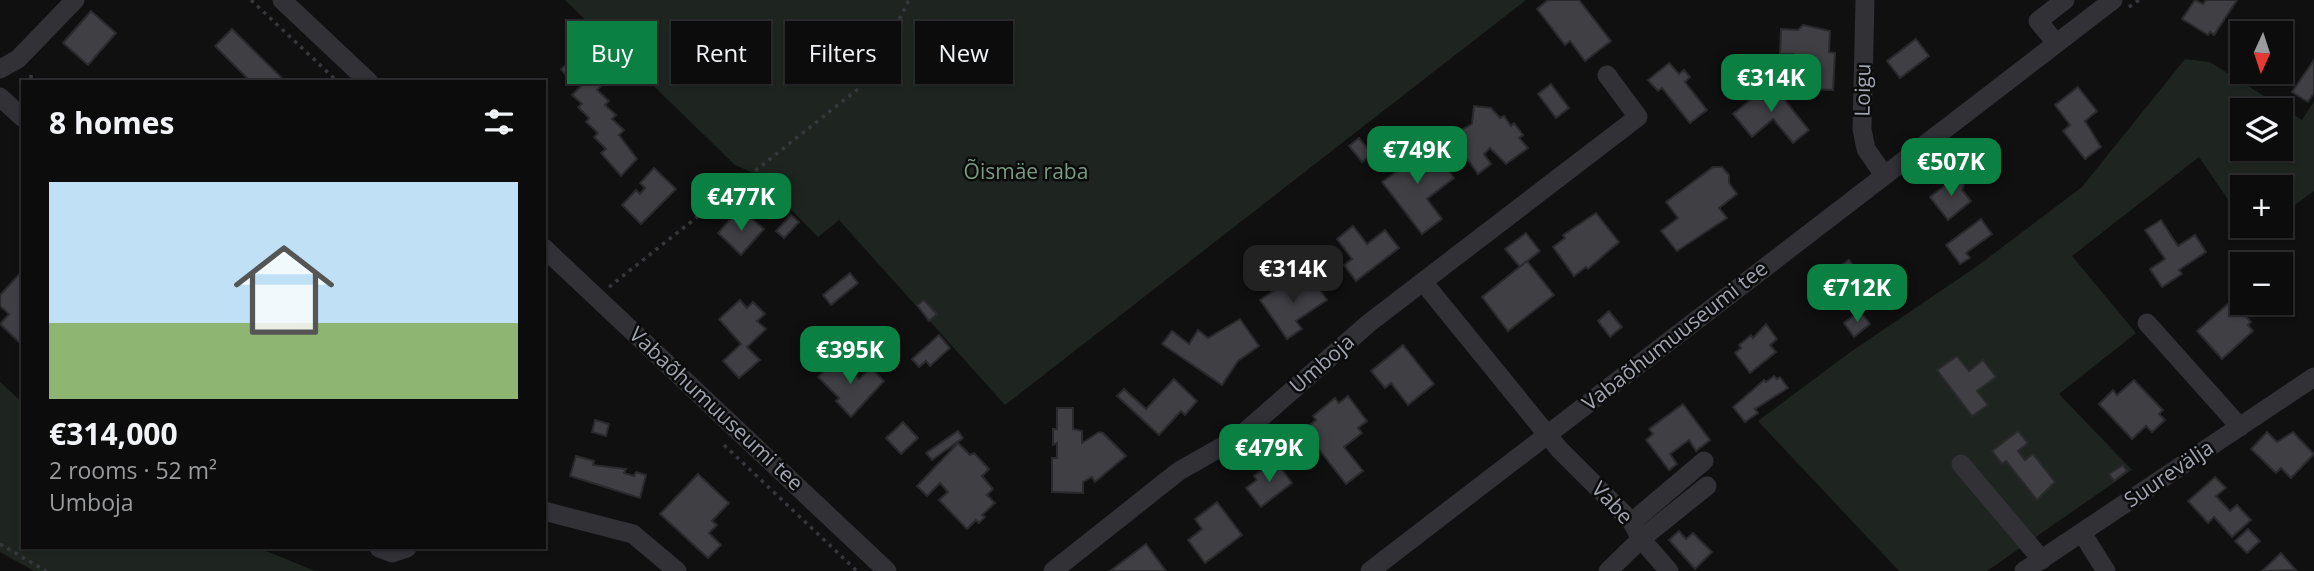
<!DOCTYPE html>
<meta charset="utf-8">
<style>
body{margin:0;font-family:"Open Sans",sans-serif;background:#1a1a1b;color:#f1f3f6;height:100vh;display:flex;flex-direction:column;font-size:26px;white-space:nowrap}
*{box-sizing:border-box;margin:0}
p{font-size:23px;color:#9a9b9d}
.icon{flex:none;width:38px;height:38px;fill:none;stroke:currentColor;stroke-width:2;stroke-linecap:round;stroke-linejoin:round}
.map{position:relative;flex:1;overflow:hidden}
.drawer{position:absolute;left:21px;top:80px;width:525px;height:469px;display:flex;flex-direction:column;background:#0c0c0d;border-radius:0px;box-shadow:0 2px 5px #0004,0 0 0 2px #2c2c2e}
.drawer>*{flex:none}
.banner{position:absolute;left:567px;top:21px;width:665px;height:63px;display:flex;gap:14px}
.needle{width:46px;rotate:183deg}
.controls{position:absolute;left:2230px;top:21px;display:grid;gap:14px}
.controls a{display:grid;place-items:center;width:63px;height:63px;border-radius:0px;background:#0c0c0d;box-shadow:0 2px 5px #0004,0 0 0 2px #2c2c2e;font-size:35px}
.price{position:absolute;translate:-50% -60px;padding:0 16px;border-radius:14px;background:#0b8043;color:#fff;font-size:23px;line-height:46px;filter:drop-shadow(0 2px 4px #0008)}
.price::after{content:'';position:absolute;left:50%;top:42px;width:21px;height:16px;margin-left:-10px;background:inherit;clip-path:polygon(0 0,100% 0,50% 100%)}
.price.active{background:#222;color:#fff}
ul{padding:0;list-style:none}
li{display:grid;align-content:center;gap:14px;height:371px;padding:0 28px}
li span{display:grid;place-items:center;height:217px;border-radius:0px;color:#555}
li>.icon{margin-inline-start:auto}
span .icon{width:126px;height:126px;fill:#fffc;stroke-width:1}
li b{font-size:30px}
h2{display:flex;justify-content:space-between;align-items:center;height:84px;padding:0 28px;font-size:30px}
.chip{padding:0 24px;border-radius:0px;background:#0c0c0d;box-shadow:0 2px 5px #0004,0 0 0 2px #2c2c2e;font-size:24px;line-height:63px}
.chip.active{background:#0b8043;color:#fff}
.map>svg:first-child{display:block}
.green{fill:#1e2520;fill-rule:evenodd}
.building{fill:#3f3f44;stroke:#2a2a2d;stroke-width:2}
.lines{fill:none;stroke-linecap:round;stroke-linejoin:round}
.path{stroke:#37383d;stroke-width:3.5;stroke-dasharray:3.5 5;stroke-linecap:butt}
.minor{stroke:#313136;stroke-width:19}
.labels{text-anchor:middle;stroke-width:5;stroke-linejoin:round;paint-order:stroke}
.street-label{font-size:21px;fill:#a1a4b1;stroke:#0b0b0c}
.park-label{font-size:21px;fill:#799b80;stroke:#0b0b0c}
</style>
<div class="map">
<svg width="2314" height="571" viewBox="0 0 2314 571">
<rect width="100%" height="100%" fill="#101011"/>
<!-- green -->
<g class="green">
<polygon points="565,0 1526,0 1005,405 839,220 818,237 756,174 735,165"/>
<path d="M2185,59L2210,62L2302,120L2314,101V191L2280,216V187H2242V220L2199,157L2072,256L2136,333L2059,394L2132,470L1987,571H1899L1758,421L1849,353L1976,267L2082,187ZM2242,110H2280V149H2242Z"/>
<polygon points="0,382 23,403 23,548 259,548 315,571 34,571 0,552"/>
</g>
<!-- building -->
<g class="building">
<polygon points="1548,0 1579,0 1611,41 1585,61 1570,41 1565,45 1537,9"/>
<polygon points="2195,0 2203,4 2206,0 2237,0 2214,35 2210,32 2208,35 2182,19"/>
<polygon points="91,11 116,33 88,65 63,43"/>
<polygon points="1803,25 1830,31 1829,52 1835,53 1833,90 1808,89 1809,71 1793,70 1793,54 1780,54 1781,29 1798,30"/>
<polygon points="232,29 284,80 282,82 259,82 256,79 251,82 215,46"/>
<polygon points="1916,39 1929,56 1900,78 1887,61"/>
<polygon points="580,53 585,59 566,75 561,69"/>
<polygon points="2314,60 2314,93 2308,102 2292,92"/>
<polygon points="1669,63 1679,74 1684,70 1690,77 1685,82 1707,110 1690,123 1662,88 1658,91 1648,80"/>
<polygon points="2253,72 2280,72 2271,84"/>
<polygon points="591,76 601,86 597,90 609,101 605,105 616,115 612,119 624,130 619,135 637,159 621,176 601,153 606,149 594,137 598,133 586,122 589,118 578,107 582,104 572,95"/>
<polygon points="1771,83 1809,130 1793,143 1773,119 1752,137 1733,114"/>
<polygon points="1551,84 1569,108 1556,118 1538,94"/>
<polygon points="2078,87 2097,111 2085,121 2101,147 2085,159 2063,131 2070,125 2055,105"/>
<polygon points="1474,106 1491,108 1500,118 1504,116 1511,126 1514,123 1523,135 1519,138 1528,148 1506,164 1490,148 1484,154 1491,164 1478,174 1451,136 1472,124"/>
<polygon points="1359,138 1372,154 1362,162 1349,146"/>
<polygon points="1416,143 1439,168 1444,165 1454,178 1427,199 1442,219 1422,234 1382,182 1397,171 1390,162"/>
<polygon points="1713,167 1722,167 1729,175 1729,183 1737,194 1719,208 1727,218 1677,251 1661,231 1678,218 1666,202"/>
<polygon points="654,168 676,189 641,224 622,205 636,190 640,194 645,188 640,183"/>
<polygon points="1953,179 1960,180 1964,185 1962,190 1971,201 1948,220 1930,197"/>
<polygon points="779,194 789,203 774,218 764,210"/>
<polygon points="1596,213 1619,242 1588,269 1586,267 1574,276 1553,247 1565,238 1563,235"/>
<polygon points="791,215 799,222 784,238 776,231"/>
<polygon points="733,216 742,223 748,216 764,229 741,255 718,233"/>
<polygon points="1981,219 1992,234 1966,253 1970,258 1960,264 1946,245"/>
<polygon points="2161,220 2178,246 2195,235 2206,252 2179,270 2182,274 2162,287 2150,269 2165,259 2145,230"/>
<polygon points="1353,226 1367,244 1385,230 1399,248 1356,281 1344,265 1352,259 1337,239"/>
<polygon points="1526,233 1540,251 1520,267 1505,249"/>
<polygon points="1849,260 1856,270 1860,267 1868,277 1855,288 1861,296 1844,308 1824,284 1828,281 1825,277"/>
<polygon points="1527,261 1554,295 1508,331 1482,297"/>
<polygon points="23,270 23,340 20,343 0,324 9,314 0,306 0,295"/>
<polygon points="850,273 858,283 831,305 823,295"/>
<polygon points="1313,280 1327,300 1296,321 1302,329 1287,339 1260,300 1279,287 1281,289 1289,283 1292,288 1300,283 1303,287"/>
<polygon points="740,300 747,308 753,302 765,314 757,321 766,329 747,347 760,360 739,378 723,361 741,344 719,319"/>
<polygon points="924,300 937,314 929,321 917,305"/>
<polygon points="2228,304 2238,315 2242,312 2251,322 2248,325 2253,331 2222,359 2197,331"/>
<polygon points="1609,311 1622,327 1610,337 1598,321"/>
<polygon points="1860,311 1870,324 1854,337 1844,323"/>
<polygon points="1240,319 1259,346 1238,361 1222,385 1162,344 1172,331 1189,344 1198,330 1208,338"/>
<polygon points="1766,324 1777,339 1770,345 1776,352 1750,373 1735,353 1741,348 1739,345 1751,335 1753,338"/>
<polygon points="939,335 950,348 930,366 926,361 919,367 912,359"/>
<polygon points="1403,345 1434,384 1408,405 1391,383 1385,388 1371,371"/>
<polygon points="1957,356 1969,371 1983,360 1996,377 1977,391 1988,405 1972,416 1937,370"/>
<polygon points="838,357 859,379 871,368 884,381 851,417 836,401 839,398 818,377"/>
<polygon points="1774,376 1777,379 1780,377 1788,388 1755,409 1758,413 1745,422 1733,407 1764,380 1766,382"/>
<polygon points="1174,379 1197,401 1185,415 1181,411 1159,435 1117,396 1124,389 1146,409"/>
<polygon points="2134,380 2163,410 2159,414 2165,420 2152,432 2146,426 2132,439 2099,404 2113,390 2117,395"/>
<polygon points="1348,396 1367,421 1358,428 1362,433 1344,447 1363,471 1346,484 1304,430 1316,420 1313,416 1335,398 1339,403"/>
<polygon points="1683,404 1710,440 1696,451 1689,440 1670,454 1677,464 1669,470 1646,440 1653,434 1649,429"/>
<polygon points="1057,408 1073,408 1073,429 1082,431 1082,443 1099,432 1103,433 1126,456 1095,482 1092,477 1083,482 1083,493 1052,492 1052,458 1057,458 1057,443 1053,445 1053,429 1057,429"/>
<polygon points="595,420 609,424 606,436 592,432"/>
<polygon points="903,422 918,438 901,454 886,438"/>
<polygon points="958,431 963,438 932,460 926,453"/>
<polygon points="2018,431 2028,443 2018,451 2025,460 2033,454 2055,482 2037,500 2006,461 2002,464 1992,451"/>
<polygon points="2267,432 2277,442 2293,432 2314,454 2291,478 2281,468 2276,473 2251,449"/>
<polygon points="958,443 970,455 974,453 989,469 982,476 993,489 987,495 995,503 982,515 985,517 979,523 976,520 967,529 939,500 948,492 940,483 927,496 917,486"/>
<polygon points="576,456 594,461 593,465 626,469 624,473 634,476 636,472 646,475 640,498 570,476"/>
<polygon points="1278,464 1292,483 1261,507 1246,488 1257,480 1254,476 1267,466 1270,469"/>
<polygon points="2123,465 2127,471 2114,481 2109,474"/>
<polygon points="698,474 729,503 712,521 717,525 709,533 721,545 708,558 660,514"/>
<polygon points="2215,477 2226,488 2216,496 2230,511 2237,505 2251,520 2232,537 2214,517 2208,523 2188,501"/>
<polygon points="1217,502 1242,535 1205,563 1188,540 1202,529 1195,519"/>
<polygon points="2248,529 2260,541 2247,553 2235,541"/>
<polygon points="1679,531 1686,539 1693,533 1712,552 1695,569 1669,540"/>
<polygon points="1146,544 1166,571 1110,571"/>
<polygon points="2281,553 2296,570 2262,571"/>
</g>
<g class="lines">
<!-- path -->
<g class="path">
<polyline points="251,0 338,82"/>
<polyline points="2129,7 2139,0"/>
<polyline points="31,75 31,82"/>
<polyline points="609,287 858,89 879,59 909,0"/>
<polyline points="724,445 857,571"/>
<polyline points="0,544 46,571"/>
</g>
<!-- minor -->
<g class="minor">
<polyline points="282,0 369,82"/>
<polyline points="1865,0 1862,129 1866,149 1884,175"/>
<polyline points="2056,43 2038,21 2065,0"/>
<polyline points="0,69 18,59 75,0"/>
<polyline points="0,97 23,118"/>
<polyline points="544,248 887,571"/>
<polyline points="1424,283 1559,449 1632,522 1641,539 1608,571"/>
<polyline points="2147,323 2240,427"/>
<polyline points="1961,464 2042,560"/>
<polyline points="544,511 633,534 677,571"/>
<polyline points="1632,522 1704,461"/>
<polyline points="2082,533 2106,571"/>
<polyline points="379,548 392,553 407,548"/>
<polyline points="1053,571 1179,471 1239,437 1369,323 1638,117 1607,75"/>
<polyline points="1370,571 2113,0"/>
<polyline points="1669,571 1641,539 1707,486"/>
<polyline points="2024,571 2314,377"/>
</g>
</g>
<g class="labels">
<!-- street labels -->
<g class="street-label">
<text transform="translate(1863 90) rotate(-89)" y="7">Loigu</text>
<text transform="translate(1675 336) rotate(-38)" y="7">Vabaõhumuuseumi tee</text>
<text transform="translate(1322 364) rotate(-41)" y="7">Umboja</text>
<text transform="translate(716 409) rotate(43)" y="7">Vabaõhumuuseumi tee</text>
<text transform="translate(2169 474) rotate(-34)" y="7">Suurevälja</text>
<text transform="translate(1612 503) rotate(47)" y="7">Vabe</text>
</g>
<!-- park labels -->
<g class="park-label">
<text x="1026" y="179">Õismäe raba</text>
</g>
</g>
</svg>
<div class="controls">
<a><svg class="needle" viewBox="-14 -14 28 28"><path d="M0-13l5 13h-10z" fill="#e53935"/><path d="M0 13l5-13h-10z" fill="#9a9b9d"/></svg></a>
<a><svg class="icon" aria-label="layers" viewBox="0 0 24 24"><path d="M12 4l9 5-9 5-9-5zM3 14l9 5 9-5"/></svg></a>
<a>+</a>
<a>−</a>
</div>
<b class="price" style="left:1771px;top:114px">€314K</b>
<b class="price" style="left:1417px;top:186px">€749K</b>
<b class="price" style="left:1951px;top:198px">€507K</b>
<b class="price" style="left:741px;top:233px">€477K</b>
<b class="price active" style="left:1293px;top:305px">€314K</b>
<b class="price" style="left:1857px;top:324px">€712K</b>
<b class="price" style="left:850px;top:386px">€395K</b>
<b class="price" style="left:1269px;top:484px">€479K</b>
<div class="banner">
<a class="chip active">Buy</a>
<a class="chip">Rent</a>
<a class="chip">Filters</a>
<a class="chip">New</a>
</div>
<section class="drawer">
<h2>8 homes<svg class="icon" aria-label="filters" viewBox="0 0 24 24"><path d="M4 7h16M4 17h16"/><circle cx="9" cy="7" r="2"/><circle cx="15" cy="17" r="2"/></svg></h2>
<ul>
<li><span style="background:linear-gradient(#bfe0f5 65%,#8fb573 0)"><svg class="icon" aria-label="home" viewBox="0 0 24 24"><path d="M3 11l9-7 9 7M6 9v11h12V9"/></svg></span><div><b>€314,000</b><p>2 rooms · 52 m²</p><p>Umboja</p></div></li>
</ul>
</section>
</div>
